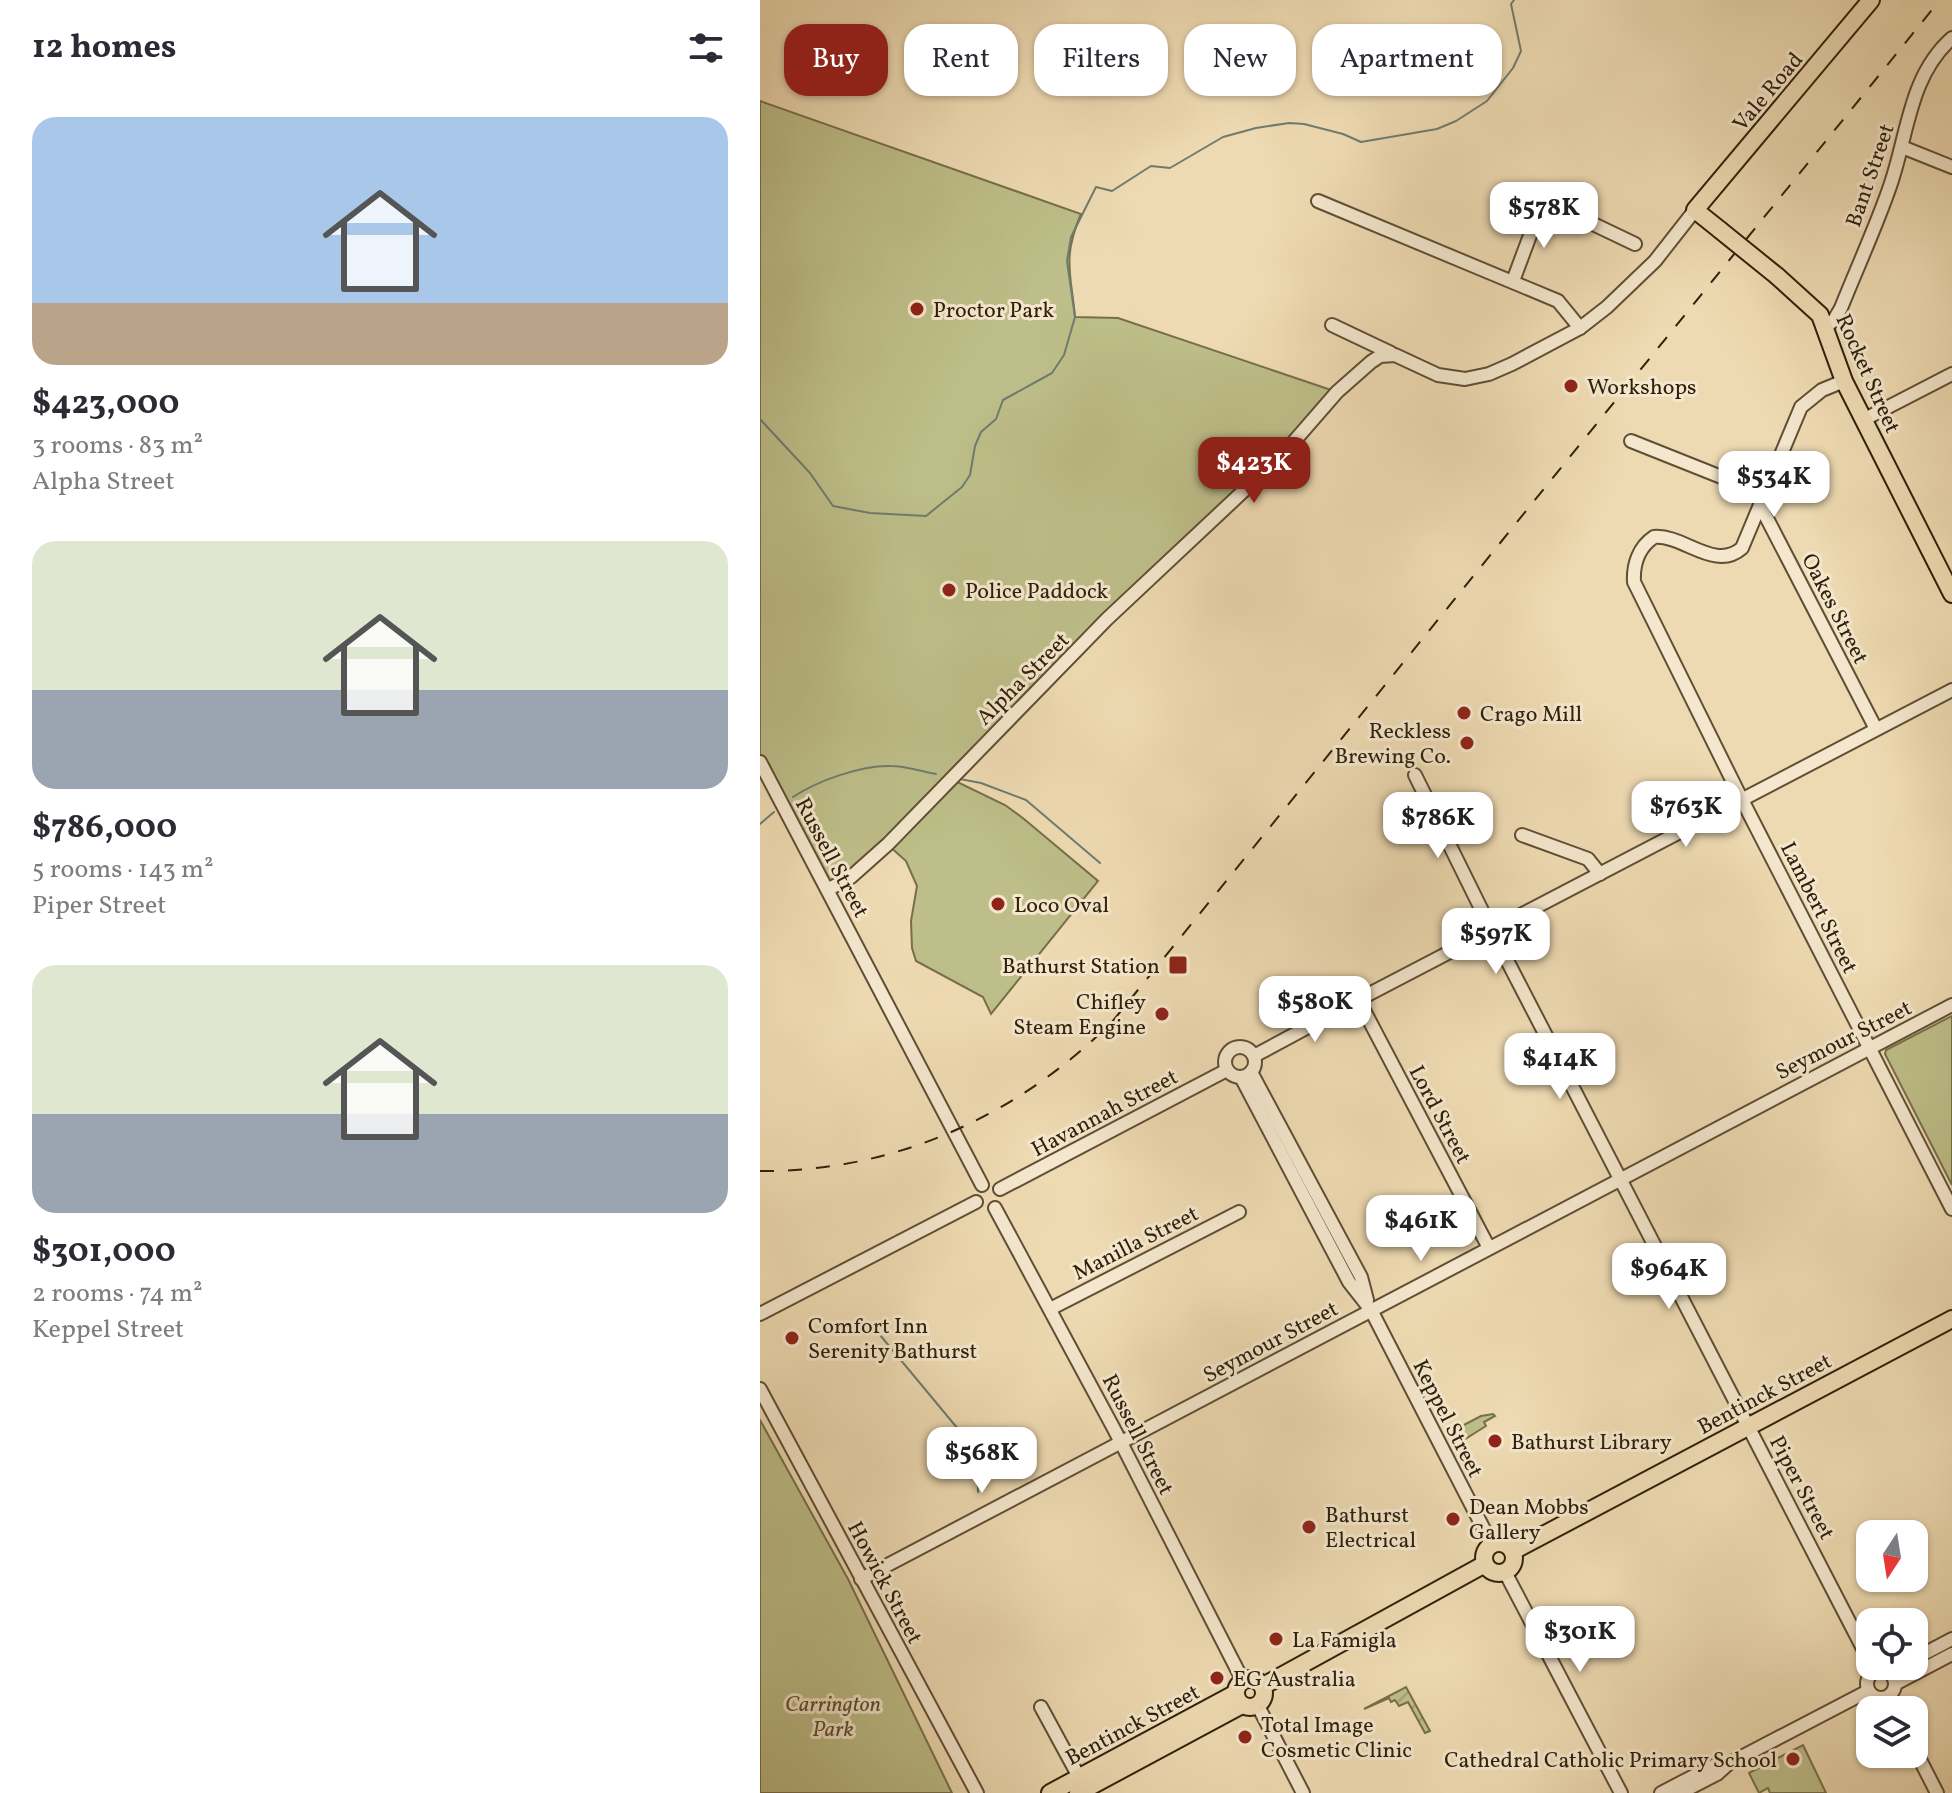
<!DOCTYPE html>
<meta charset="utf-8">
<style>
body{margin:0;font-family:Vollkorn,serif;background:#f7f7f7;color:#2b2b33;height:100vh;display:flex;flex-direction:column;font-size:30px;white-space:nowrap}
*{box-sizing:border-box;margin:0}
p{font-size:26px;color:#7c7c81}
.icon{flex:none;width:44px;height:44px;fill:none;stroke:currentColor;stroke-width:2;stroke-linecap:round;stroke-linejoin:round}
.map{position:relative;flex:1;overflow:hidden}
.sheet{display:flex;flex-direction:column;background:#fff;width:760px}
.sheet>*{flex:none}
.banner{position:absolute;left:24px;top:24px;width:760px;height:72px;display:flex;gap:16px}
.needle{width:52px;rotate:192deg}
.fabs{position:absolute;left:1096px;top:1520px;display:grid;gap:16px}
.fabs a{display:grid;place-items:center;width:72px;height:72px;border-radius:16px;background:#fff;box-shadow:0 2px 6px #0004;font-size:40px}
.price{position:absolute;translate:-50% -68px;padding:0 18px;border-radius:16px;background:#fff;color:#222;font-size:26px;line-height:52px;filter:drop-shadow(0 2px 4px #0008)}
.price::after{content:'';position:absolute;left:50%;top:48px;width:24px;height:18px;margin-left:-12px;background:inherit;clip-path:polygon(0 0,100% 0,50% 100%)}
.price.active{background:#8f2418;color:#fff}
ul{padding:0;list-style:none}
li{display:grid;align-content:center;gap:16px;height:424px;padding:0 32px}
li span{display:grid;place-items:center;height:248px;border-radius:24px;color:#555}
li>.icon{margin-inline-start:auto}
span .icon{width:144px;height:144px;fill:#fffc;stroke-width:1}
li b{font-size:34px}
h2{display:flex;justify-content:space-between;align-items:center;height:96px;padding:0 32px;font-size:34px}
.tag{padding:0 28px;border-radius:24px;background:#fff;box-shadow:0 2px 6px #0004;font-size:28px;line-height:72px}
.tag.active{background:#8f2418;color:#fff}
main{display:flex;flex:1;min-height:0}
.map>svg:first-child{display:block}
.green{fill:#bdbe89;stroke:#766f4a;stroke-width:2}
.garden{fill:url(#garden-furrows);stroke:#766f4a;stroke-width:2}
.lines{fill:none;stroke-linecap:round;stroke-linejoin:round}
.stream{stroke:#6f7c6e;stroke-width:2}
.minor-casing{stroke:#604e35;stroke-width:16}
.major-casing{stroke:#30200b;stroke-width:20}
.minor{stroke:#f4e7cd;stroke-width:12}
.major{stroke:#eedab2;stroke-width:16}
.rail{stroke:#30200b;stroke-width:2;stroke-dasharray:14 14;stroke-linecap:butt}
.major-bridge-casing{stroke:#30200b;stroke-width:20;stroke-linecap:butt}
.major-bridge{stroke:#eedab2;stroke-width:16}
.poi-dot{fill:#8f2418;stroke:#f4e7cd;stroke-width:3}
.labels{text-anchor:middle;stroke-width:6;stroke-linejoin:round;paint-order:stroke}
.street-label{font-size:22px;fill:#30200b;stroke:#f4e7cd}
.poi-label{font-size:22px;fill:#30200b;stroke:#f4e7cd;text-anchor:start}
.park-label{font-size:22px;font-style:italic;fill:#5a4f31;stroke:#f4e7cd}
</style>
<main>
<section class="sheet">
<h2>12 homes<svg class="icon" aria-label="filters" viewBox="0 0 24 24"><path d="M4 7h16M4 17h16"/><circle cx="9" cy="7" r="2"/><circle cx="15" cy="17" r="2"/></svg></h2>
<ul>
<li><span style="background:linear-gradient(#a9c7e8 75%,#b9a48a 0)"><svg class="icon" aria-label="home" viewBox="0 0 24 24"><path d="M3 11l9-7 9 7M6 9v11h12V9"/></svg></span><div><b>$423,000</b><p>3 rooms · 83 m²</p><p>Alpha Street</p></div></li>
<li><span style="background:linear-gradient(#dfe7d0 60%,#9aa5b1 0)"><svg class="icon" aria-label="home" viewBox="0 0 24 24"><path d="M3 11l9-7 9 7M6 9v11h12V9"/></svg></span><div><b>$786,000</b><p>5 rooms · 143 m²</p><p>Piper Street</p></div></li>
<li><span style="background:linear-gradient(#dfe7d0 60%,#9aa5b1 0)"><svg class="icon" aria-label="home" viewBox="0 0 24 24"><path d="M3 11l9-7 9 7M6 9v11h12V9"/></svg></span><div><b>$301,000</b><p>2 rooms · 74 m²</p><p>Keppel Street</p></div></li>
</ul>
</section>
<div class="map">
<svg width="1192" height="1793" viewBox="0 0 1192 1793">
<defs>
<pattern id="garden-furrows" width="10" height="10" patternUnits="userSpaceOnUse" patternTransform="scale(2)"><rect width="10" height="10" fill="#bdbe89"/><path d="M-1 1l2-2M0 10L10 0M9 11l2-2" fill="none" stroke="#a3a375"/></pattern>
</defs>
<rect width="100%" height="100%" fill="#eedab2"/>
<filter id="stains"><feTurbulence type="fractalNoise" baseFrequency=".0025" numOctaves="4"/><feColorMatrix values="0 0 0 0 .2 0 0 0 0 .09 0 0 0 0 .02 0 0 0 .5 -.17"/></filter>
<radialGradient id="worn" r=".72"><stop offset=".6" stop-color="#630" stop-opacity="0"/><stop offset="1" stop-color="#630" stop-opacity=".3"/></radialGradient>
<!-- green -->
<g class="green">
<path d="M0,101L321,214C302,258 311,273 315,317L358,318L577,392L191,779L245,805L264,819L338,881L231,1014L223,997L156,961L152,948L151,921L157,886L146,861L127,844L69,889L0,762Z"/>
<polygon points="1192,1016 1192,1185 1125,1054 1126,1050"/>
<polygon points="733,1414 735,1416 724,1422 726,1426 702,1441 696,1429 721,1416"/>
<polygon points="0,1420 88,1579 192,1793 0,1793"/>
<polygon points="1043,1745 1066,1793 1010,1793 1008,1788 999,1793 989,1773"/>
</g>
<!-- garden -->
<polygon class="garden" points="646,1687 670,1731 665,1733 648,1702 639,1706 635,1700 631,1702 629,1698 604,1709"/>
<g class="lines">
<!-- stream -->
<g class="stream">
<polyline points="0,419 50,473 73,506 110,513 166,516 202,487 210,475 215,446 221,432 236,419 243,400 292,373 304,355 315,317 307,261 311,237 336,187 352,191 391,166 410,168 463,137 496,128 529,123 544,124 583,134 601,142 677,129 696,121 727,101 753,68 761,51 751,4 754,0"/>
<polyline points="200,779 221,783 266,800 340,863"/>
<path d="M33,797C57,781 101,765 131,766C145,766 161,771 176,774"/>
<polyline points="0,824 14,812"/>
<polyline points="115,1329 208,1441 217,1465 218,1492"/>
</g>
<defs>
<g id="minor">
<polyline points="1142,147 1192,167"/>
<polyline points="748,191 781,206 829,222 875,244"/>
<polyline points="558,201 798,301 820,328"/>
<polyline points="753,281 781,206"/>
<polyline points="572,325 631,353"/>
<path d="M1066,327L1074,320L1081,308C1097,268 1115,229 1129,189C1148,137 1148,77 1192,38"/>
<path d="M1084,381L1062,390L1041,407L982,548C955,572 923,534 894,537C879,547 873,564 874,582L977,790L1192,1209"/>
<polyline points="1103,420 1192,374"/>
<polyline points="871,441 1004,494"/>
<polyline points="1000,505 1116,729"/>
<polyline points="0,762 222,1185"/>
<polyline points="655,775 736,939 1110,1662"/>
<polyline points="762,835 828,859 840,874"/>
<polyline points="69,889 91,877 128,844 347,619 524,453 577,392 611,362 620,356 635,355 678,375 705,379 729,374 752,364 820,328 847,307 895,261 935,210"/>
<polyline points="598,999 729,1248"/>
<circle cx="480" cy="1062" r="15"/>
<polyline points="494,1056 613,992 1192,690"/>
<polyline points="491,1072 601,1277 607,1300"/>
<polyline points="481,1077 589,1282 611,1310 732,1545"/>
<polyline points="240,1189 467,1070"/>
<polyline points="235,1208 354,1429 483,1681"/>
<polyline points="290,1309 479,1212"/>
<polyline points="0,1314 216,1202"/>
<polyline points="0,1389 217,1793"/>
<polyline points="745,1572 861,1793"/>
<polyline points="101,1579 1192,1005"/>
<polyline points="1154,1659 1192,1639"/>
<circle cx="1121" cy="1684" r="14"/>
<polyline points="1135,1684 1192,1654"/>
<polyline points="498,1706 543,1793"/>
<polyline points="281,1707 319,1777"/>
<polyline points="1154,1748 1177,1793"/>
<polyline points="901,1793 953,1766 968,1764"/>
<polyline points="920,1793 957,1774 968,1764 1108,1691"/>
</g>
<g id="major">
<polyline points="960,230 935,210 1111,0"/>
<polyline points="1017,276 1060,315 1084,381 1192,594"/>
<circle cx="739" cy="1558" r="15"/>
<polyline points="753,1551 1192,1319"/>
<circle cx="490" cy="1693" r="14"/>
<polyline points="503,1686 725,1564"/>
<polyline points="290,1793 476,1693"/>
<polyline points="318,1793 482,1705"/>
</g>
</defs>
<!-- minor casing -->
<use href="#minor" class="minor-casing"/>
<!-- major casing -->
<use href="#major" class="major-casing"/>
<!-- minor -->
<use href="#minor" class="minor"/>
<!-- major -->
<use href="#major" class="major"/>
<!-- rail -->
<path class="rail" d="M0,1171C135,1172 257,1116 352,1022L1180,0"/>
<defs>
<polyline id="major-bridge" points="960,230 1017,276"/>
</defs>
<!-- major-bridge casing -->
<use href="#major-bridge" class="major-bridge-casing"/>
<!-- major-bridge -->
<use href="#major-bridge" class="major-bridge"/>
</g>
<!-- markers -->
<g class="poi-dot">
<circle cx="157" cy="309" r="8"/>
<circle cx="811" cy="386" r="8"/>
<circle cx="189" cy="590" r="8"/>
<circle cx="704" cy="713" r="8"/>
<circle cx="707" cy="743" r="8"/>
<circle cx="238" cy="904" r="8"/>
<rect x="408" y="955" width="20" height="20" rx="4"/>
<circle cx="402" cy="1014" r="8"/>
<circle cx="32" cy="1338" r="8"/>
<circle cx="735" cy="1441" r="8"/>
<circle cx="693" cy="1519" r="8"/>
<circle cx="549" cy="1527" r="8"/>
<circle cx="516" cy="1639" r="8"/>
<circle cx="457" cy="1678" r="8"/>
<circle cx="485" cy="1737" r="8"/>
<circle cx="1033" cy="1759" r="8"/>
</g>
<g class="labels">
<!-- street labels -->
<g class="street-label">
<text transform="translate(1007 91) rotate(-50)" y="8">Vale Road</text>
<text transform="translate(1109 175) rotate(-71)" y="8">Bant Street</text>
<text transform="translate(1109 373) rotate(66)" y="8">Rocket Street</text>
<text transform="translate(1076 608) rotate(63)" y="8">Oakes Street</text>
<text transform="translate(262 678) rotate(-45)" y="8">Alpha Street</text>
<text transform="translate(73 857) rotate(62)" y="8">Russell Street</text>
<text transform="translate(1060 907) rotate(63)" y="8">Lambert Street</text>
<text transform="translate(1083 1039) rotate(-27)" y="8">Seymour Street</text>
<text transform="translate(344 1112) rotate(-28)" y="8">Havannah Street</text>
<text transform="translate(681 1114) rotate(62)" y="8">Lord Street</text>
<text transform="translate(375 1242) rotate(-27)" y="8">Manilla Street</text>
<text transform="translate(510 1341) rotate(-28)" y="8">Seymour Street</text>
<text transform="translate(1004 1393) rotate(-28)" y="8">Bentinck Street</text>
<text transform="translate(689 1418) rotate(63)" y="8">Keppel Street</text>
<text transform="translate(379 1434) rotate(63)" y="8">Russell Street</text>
<text transform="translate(1043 1487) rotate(62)" y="8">Piper Street</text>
<text transform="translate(126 1582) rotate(62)" y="8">Howick Street</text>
<text transform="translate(372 1724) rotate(-28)" y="8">Bentinck Street</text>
</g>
<!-- poi labels -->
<g class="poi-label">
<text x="173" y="317">Proctor Park</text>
<text x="827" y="394">Workshops</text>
<text x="205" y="598">Police Paddock</text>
<text x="720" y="721">Crago Mill</text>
<text x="691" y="738" text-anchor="end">Reckless<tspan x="691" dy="25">Brewing Co.</tspan></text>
<text x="254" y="912">Loco Oval</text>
<text x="400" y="973" text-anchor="end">Bathurst Station</text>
<text x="386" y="1009" text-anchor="end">Chifley<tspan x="386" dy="25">Steam Engine</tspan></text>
<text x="48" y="1333">Comfort Inn<tspan x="48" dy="25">Serenity Bathurst</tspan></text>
<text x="751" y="1449">Bathurst Library</text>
<text x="709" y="1514">Dean Mobbs<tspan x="709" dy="25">Gallery</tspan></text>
<text x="565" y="1522">Bathurst<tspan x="565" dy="25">Electrical</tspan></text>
<text x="532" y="1647">La Famigla</text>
<text x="473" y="1686">EG Australia</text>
<text x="501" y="1732">Total Image<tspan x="501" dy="25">Cosmetic Clinic</tspan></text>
<text x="1017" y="1767" text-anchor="end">Cathedral Catholic Primary School</text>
</g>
<!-- park labels -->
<g class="park-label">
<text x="73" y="1711">Carrington<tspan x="73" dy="25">Park</tspan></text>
</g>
</g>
<rect width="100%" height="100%" filter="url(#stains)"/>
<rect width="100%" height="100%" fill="url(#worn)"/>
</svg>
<div class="fabs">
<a><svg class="needle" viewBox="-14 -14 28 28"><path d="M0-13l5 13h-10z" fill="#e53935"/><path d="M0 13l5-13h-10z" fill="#7c7c81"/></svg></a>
<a><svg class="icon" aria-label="locate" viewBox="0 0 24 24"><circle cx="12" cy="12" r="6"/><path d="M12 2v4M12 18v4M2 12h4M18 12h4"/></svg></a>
<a><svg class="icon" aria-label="layers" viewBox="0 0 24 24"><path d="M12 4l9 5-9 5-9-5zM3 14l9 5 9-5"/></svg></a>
</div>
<b class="price" style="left:784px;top:250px">$578K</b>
<b class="price active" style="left:494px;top:505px">$423K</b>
<b class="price" style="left:1014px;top:519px">$534K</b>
<b class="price" style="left:926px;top:849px">$763K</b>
<b class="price" style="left:678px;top:860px">$786K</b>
<b class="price" style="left:736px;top:976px">$597K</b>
<b class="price" style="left:555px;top:1044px">$580K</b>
<b class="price" style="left:800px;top:1101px">$414K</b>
<b class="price" style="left:661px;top:1263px">$461K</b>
<b class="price" style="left:909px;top:1311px">$964K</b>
<b class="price" style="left:222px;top:1495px">$568K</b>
<b class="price" style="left:820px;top:1674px">$301K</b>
<div class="banner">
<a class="tag active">Buy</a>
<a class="tag">Rent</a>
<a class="tag">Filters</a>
<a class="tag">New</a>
<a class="tag">Apartment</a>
</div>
</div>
</main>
